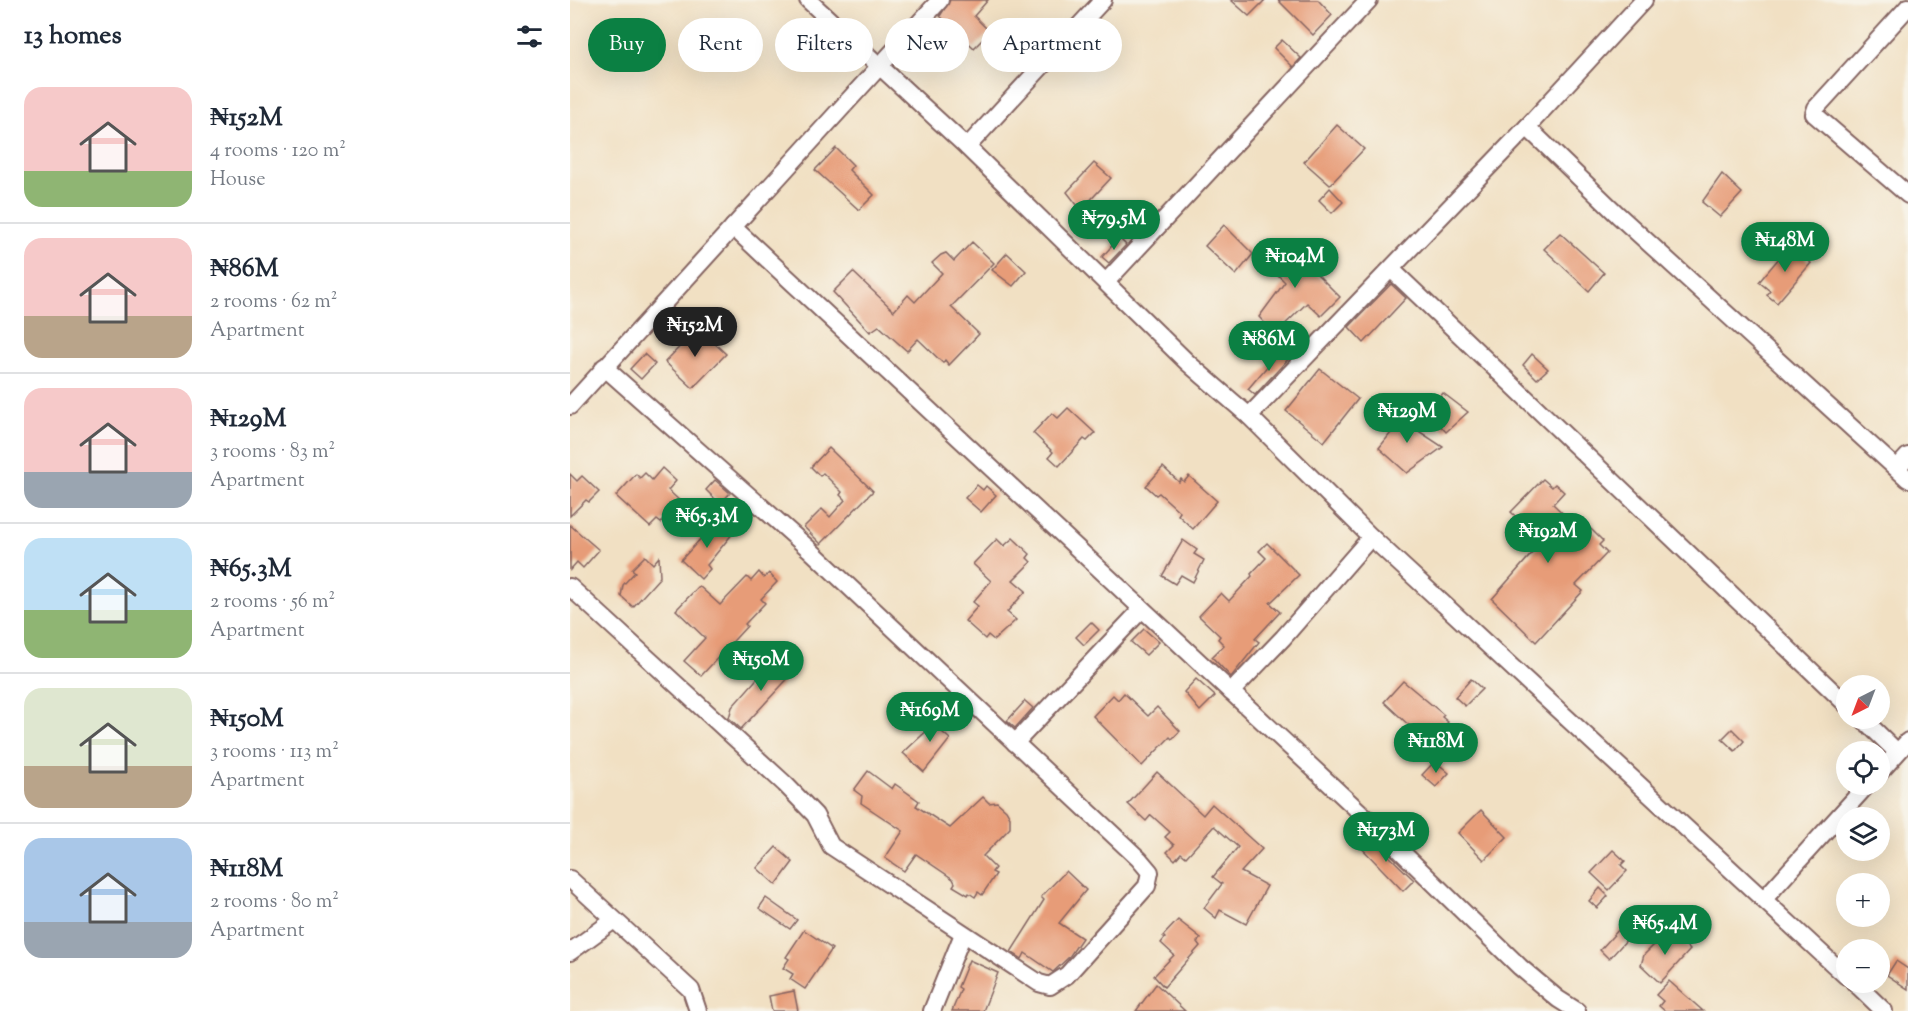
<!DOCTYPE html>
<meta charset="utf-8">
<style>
body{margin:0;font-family:"Sorts Mill Goudy",serif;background:#f6f6f7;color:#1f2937;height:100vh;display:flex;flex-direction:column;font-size:22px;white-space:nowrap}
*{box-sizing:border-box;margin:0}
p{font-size:20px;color:#747a83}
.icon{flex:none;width:33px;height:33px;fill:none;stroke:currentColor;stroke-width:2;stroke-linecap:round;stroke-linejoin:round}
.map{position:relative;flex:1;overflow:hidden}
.details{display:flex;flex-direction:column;background:#fff;width:570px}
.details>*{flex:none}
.banner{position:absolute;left:18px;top:18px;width:570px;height:54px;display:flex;gap:12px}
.needle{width:39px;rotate:222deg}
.buttons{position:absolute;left:1266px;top:675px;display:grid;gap:12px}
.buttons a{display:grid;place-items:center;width:54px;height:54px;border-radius:50%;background:#fff;box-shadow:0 6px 24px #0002;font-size:30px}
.price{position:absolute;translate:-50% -51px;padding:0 14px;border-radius:21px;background:#0b8043;color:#fff;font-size:20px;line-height:39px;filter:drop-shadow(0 2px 3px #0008)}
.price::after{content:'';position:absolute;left:50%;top:36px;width:18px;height:14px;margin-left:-9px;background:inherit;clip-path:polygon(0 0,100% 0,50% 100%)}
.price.selected{background:#222;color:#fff}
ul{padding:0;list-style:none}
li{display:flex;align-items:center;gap:18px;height:150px;padding:0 24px}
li+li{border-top:2px solid #e0e1e3}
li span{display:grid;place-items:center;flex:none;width:168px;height:120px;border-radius:18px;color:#555}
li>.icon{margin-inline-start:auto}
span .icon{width:72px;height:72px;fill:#fffc;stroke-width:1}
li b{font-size:26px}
h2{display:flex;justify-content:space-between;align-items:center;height:72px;padding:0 24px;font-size:26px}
.pill{padding:0 21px;border-radius:27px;background:#fff;box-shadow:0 6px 24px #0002;font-size:21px;line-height:54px}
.pill.selected{background:#0b8043;color:#fff}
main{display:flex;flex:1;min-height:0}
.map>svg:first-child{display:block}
.building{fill:#e79c78}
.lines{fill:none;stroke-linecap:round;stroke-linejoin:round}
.minor-casing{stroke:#846360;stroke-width:20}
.minor{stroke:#fff;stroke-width:16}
</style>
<main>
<section class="details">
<h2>13 homes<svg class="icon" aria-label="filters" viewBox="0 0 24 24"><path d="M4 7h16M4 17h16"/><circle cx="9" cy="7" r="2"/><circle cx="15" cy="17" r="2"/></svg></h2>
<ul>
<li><span style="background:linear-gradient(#f6c9c9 70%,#8fb573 0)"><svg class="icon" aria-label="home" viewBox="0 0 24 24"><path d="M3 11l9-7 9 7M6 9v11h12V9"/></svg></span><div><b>₦152M</b><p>4 rooms · 120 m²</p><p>House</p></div></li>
<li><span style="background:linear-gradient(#f6c9c9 65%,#b9a48a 0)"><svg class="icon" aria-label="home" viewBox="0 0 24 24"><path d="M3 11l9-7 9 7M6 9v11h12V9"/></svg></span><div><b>₦86M</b><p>2 rooms · 62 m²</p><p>Apartment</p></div></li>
<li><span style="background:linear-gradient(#f6c9c9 70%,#9aa5b1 0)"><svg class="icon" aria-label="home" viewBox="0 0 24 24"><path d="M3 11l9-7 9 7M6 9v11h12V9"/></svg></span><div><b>₦129M</b><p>3 rooms · 83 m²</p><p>Apartment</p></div></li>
<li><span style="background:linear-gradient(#bfe0f5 60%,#8fb573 0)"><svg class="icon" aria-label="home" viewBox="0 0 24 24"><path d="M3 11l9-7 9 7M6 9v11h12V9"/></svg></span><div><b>₦65.3M</b><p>2 rooms · 56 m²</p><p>Apartment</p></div></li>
<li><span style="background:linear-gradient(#dfe7d0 65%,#b9a48a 0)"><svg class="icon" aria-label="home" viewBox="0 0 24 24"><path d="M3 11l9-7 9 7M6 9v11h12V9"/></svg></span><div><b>₦150M</b><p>3 rooms · 113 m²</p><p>Apartment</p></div></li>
<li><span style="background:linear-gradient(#a9c7e8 70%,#9aa5b1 0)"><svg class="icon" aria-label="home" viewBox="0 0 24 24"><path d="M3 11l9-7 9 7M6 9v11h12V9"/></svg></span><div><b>₦118M</b><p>2 rooms · 80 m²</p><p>Apartment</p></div></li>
</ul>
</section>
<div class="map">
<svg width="1338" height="1011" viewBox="0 0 1338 1011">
<rect width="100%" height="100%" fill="#f7f3e8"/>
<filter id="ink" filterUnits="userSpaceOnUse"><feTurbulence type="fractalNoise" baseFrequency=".0167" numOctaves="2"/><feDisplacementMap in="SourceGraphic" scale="12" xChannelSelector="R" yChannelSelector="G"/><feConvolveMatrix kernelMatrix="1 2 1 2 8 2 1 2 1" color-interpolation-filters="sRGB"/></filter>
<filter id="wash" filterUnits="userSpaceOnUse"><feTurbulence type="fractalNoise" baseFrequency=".008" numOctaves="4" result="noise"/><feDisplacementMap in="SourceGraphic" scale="24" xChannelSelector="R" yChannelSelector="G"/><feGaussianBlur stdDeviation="1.35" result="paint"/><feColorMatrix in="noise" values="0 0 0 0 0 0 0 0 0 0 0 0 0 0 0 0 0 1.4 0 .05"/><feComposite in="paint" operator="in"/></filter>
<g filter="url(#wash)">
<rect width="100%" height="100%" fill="#f1e0c3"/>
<g id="blocks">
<!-- building -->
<g class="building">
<polygon points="380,0 418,0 404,16 420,32 404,48 370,16"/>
<polygon points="661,0 695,0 679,16"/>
<polygon points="708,0 748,0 762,15 743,35"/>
<polygon points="712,40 731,58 723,67 704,48"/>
<polygon points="767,125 794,149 760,185 734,162"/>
<polygon points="266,148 283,165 279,170 304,195 289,210 245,170"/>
<polygon points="524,163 541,178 511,210 497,192"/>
<polygon points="1152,174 1172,193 1150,217 1132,202"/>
<polygon points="760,188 773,202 762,213 749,200"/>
<polygon points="654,225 683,254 666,275 635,246"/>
<polygon points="990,233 1034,273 1019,291 974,249"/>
<polygon points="549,238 556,245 539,263 532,257"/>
<polygon points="714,241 770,297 751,316 737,303 705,334 689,317 715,282 695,262"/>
<polygon points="402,242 424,263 381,307 409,334 379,365 375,360 373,363 348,339 337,351 309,326 300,332 263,292 283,272 324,311 338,295 345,302 372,273 362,263 371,255 376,253 384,261"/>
<polygon points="1220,245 1241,263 1207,303 1197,295 1200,291 1189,282"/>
<polygon points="437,253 456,271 443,286 422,270"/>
<polygon points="821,284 836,298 794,343 779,327"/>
<polygon points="128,328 156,354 123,388 95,362"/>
<polygon points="711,350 720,357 685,395 678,389"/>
<polygon points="74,354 85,364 71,379 60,369"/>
<polygon points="962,354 978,369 967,379 953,365"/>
<polygon points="750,369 788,399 754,442 716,411"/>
<polygon points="873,393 898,412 876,432 858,412"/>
<polygon points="498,408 525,433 517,441 514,439 489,466 479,457 483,452 463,433 482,413 488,418"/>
<polygon points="823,414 873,447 837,473 809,448 821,433 812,426"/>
<polygon points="259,448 303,491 251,544 234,527 252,509 260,517 275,500 270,495 272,492 253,473 250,476 241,467"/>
<polygon points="593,467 609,482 611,479 614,482 619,476 647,501 623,529 608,515 610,512 589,493 586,495 576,486"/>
<polygon points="92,468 106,481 98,490 111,502 91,523 87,520 80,527 46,496 66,474 70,478 75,473 82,480"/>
<polygon points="0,474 7,481 12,476 29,492 19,502 16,500 0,516"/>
<polygon points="973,479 982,487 985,484 994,492 983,504 1007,527 1009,525 1016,533 1020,528 1033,541 1029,545 1037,553 1006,585 1013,591 966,642 922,599 972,542 941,512"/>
<polygon points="145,480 160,493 150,504 136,490"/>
<polygon points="407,485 413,490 416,486 426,495 411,512 395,498"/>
<polygon points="148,520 163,533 137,565 140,569 131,579 111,560"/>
<polygon points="0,525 29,550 13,568 7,562 0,570"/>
<polygon points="443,538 460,554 457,558 461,562 443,580 456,591 437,612 446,620 424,640 418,635 415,639 395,621 408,606 403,602 421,581 403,564 427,539 434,546"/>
<polygon points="613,540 627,550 624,554 634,560 623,582 611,575 605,584 592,576"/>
<polygon points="697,543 729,575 700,603 710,612 685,639 689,642 661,677 642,657 654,645 648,639 650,636 629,616 651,593 659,601 682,576 681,574 696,558 689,551"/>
<polygon points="75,556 83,564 89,557 90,577 63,607 51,596 53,585 65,572 62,569"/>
<polygon points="189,572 194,578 199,573 207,582 191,599 195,603 175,624 177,626 131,676 114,661 135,638 106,610 129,586 150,605 177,577 181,581"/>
<polygon points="521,622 529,630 514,645 506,637"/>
<polygon points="574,629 589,642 576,655 561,642"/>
<polygon points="208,655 225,671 171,729 159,718 162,707"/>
<polygon points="626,679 645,696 630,711 614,692"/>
<polygon points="901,679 912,689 895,706 885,697"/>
<polygon points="833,681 874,715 872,717 878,722 859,744 814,702"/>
<polygon points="554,693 578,716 587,707 610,731 602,739 600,737 572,766 523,716 543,695 548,700"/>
<polygon points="455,701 463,708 445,728 437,721"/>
<polygon points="380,709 387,715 372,732 380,739 354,772 333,753"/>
<polygon points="1162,729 1174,741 1165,751 1152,739"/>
<polygon points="865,761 879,773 866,787 852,775"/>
<polygon points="298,771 322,789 325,784 349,801 346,806 380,828 413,797 419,803 427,802 436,810 440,817 440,828 413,856 425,868 422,872 426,874 412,895 408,892 405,897 399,893 398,895 383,886 385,883 383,879 346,854 334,871 315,858 333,831 291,803 292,796 284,790"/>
<polygon points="587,772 633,815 642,804 692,849 671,872 697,886 676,924 650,910 646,918 634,908 652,884 643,877 668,847 644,826 616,857 611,853 605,860 597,852 604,845 595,837 600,832 581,815 576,821 558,804"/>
<polygon points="911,810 937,837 914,860 888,833"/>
<polygon points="795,833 844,880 833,891 787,843"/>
<polygon points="206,847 223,862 206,885 187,868"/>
<polygon points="1043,850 1055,861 1051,865 1057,871 1039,890 1021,873"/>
<polygon points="496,871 516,890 489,923 512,938 499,957 483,972 455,953 452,959 441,952 474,900 471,897"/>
<polygon points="1030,888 1038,896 1027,908 1019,901"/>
<polygon points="196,898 227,920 220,929 189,908"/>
<polygon points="608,920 631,938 627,942 630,946 594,987 584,976 604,955 591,943 595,938 593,936"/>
<polygon points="1051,927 1060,936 1039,959 1030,950"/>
<polygon points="1100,929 1120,950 1090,983 1071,965 1074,955"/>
<polygon points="234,930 262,949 235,989 220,979 223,974 213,968 219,959 216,957"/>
<polygon points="399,960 428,973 413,1011 382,1011 391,989 388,987"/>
<polygon points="1326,961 1338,969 1338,989 1317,975"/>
<polygon points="1099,981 1133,1011 1095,1011 1089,1006 1093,1001 1086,995"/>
<polygon points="586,984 615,1011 566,1011"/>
<polygon points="224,991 228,1011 202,1011 199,996"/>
</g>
</g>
</g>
<g filter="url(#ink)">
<use href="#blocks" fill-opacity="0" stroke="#846360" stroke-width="1.5"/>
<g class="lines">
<defs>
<g id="minor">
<polyline points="238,0 397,147 618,363 679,416 801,537 1276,976"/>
<polyline points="1074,0 957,127 1048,215 1338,479"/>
<polyline points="1338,7 1246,108 1244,114 1338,195"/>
<polyline points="397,147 533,0"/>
<polyline points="163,227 806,827 950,967 988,999 1007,1011"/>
<polyline points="821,269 1276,704"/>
<polyline points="536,282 799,0"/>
<polyline points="0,406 370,0"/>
<polyline points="679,416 957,127"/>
<polyline points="1327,468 1338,456"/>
<polyline points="0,587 215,784 245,815 261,846 469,983 480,986 497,975 577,886 580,872 569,859 239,549 34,367"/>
<polyline points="661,692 713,638 801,537"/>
<polyline points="1292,718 1327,752"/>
<polyline points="445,743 572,609"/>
<polyline points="1310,772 1338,741"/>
<polyline points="0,879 121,990 128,1011"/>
<polyline points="1194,899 1298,784"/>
<polyline points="0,952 44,920"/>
<polyline points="1284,982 1314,1011"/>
<polyline points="362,1011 393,934"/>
</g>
</defs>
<!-- minor casing -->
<use href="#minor" class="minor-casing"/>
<!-- minor -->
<use href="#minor" class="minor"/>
</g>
</g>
</svg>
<div class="buttons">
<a><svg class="needle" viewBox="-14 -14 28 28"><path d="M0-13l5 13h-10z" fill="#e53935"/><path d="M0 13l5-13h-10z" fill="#747a83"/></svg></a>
<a><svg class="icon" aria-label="locate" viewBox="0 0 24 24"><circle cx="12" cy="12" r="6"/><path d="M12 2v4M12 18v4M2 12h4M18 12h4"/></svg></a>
<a><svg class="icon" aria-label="layers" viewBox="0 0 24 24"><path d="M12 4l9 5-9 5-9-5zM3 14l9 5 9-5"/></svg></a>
<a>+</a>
<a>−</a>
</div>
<b class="price" style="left:544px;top:251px">₦79.5M</b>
<b class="price" style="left:1215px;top:273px">₦148M</b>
<b class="price" style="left:725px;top:289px">₦104M</b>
<b class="price selected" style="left:125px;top:358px">₦152M</b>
<b class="price" style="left:699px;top:372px">₦86M</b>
<b class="price" style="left:837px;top:444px">₦129M</b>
<b class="price" style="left:137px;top:549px">₦65.3M</b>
<b class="price" style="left:978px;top:564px">₦192M</b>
<b class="price" style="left:191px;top:692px">₦150M</b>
<b class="price" style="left:360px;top:743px">₦169M</b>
<b class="price" style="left:866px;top:774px">₦118M</b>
<b class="price" style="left:816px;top:863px">₦173M</b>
<b class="price" style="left:1095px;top:956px">₦65.4M</b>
<div class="banner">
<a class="pill selected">Buy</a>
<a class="pill">Rent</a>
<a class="pill">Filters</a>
<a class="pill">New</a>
<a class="pill">Apartment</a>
</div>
</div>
</main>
